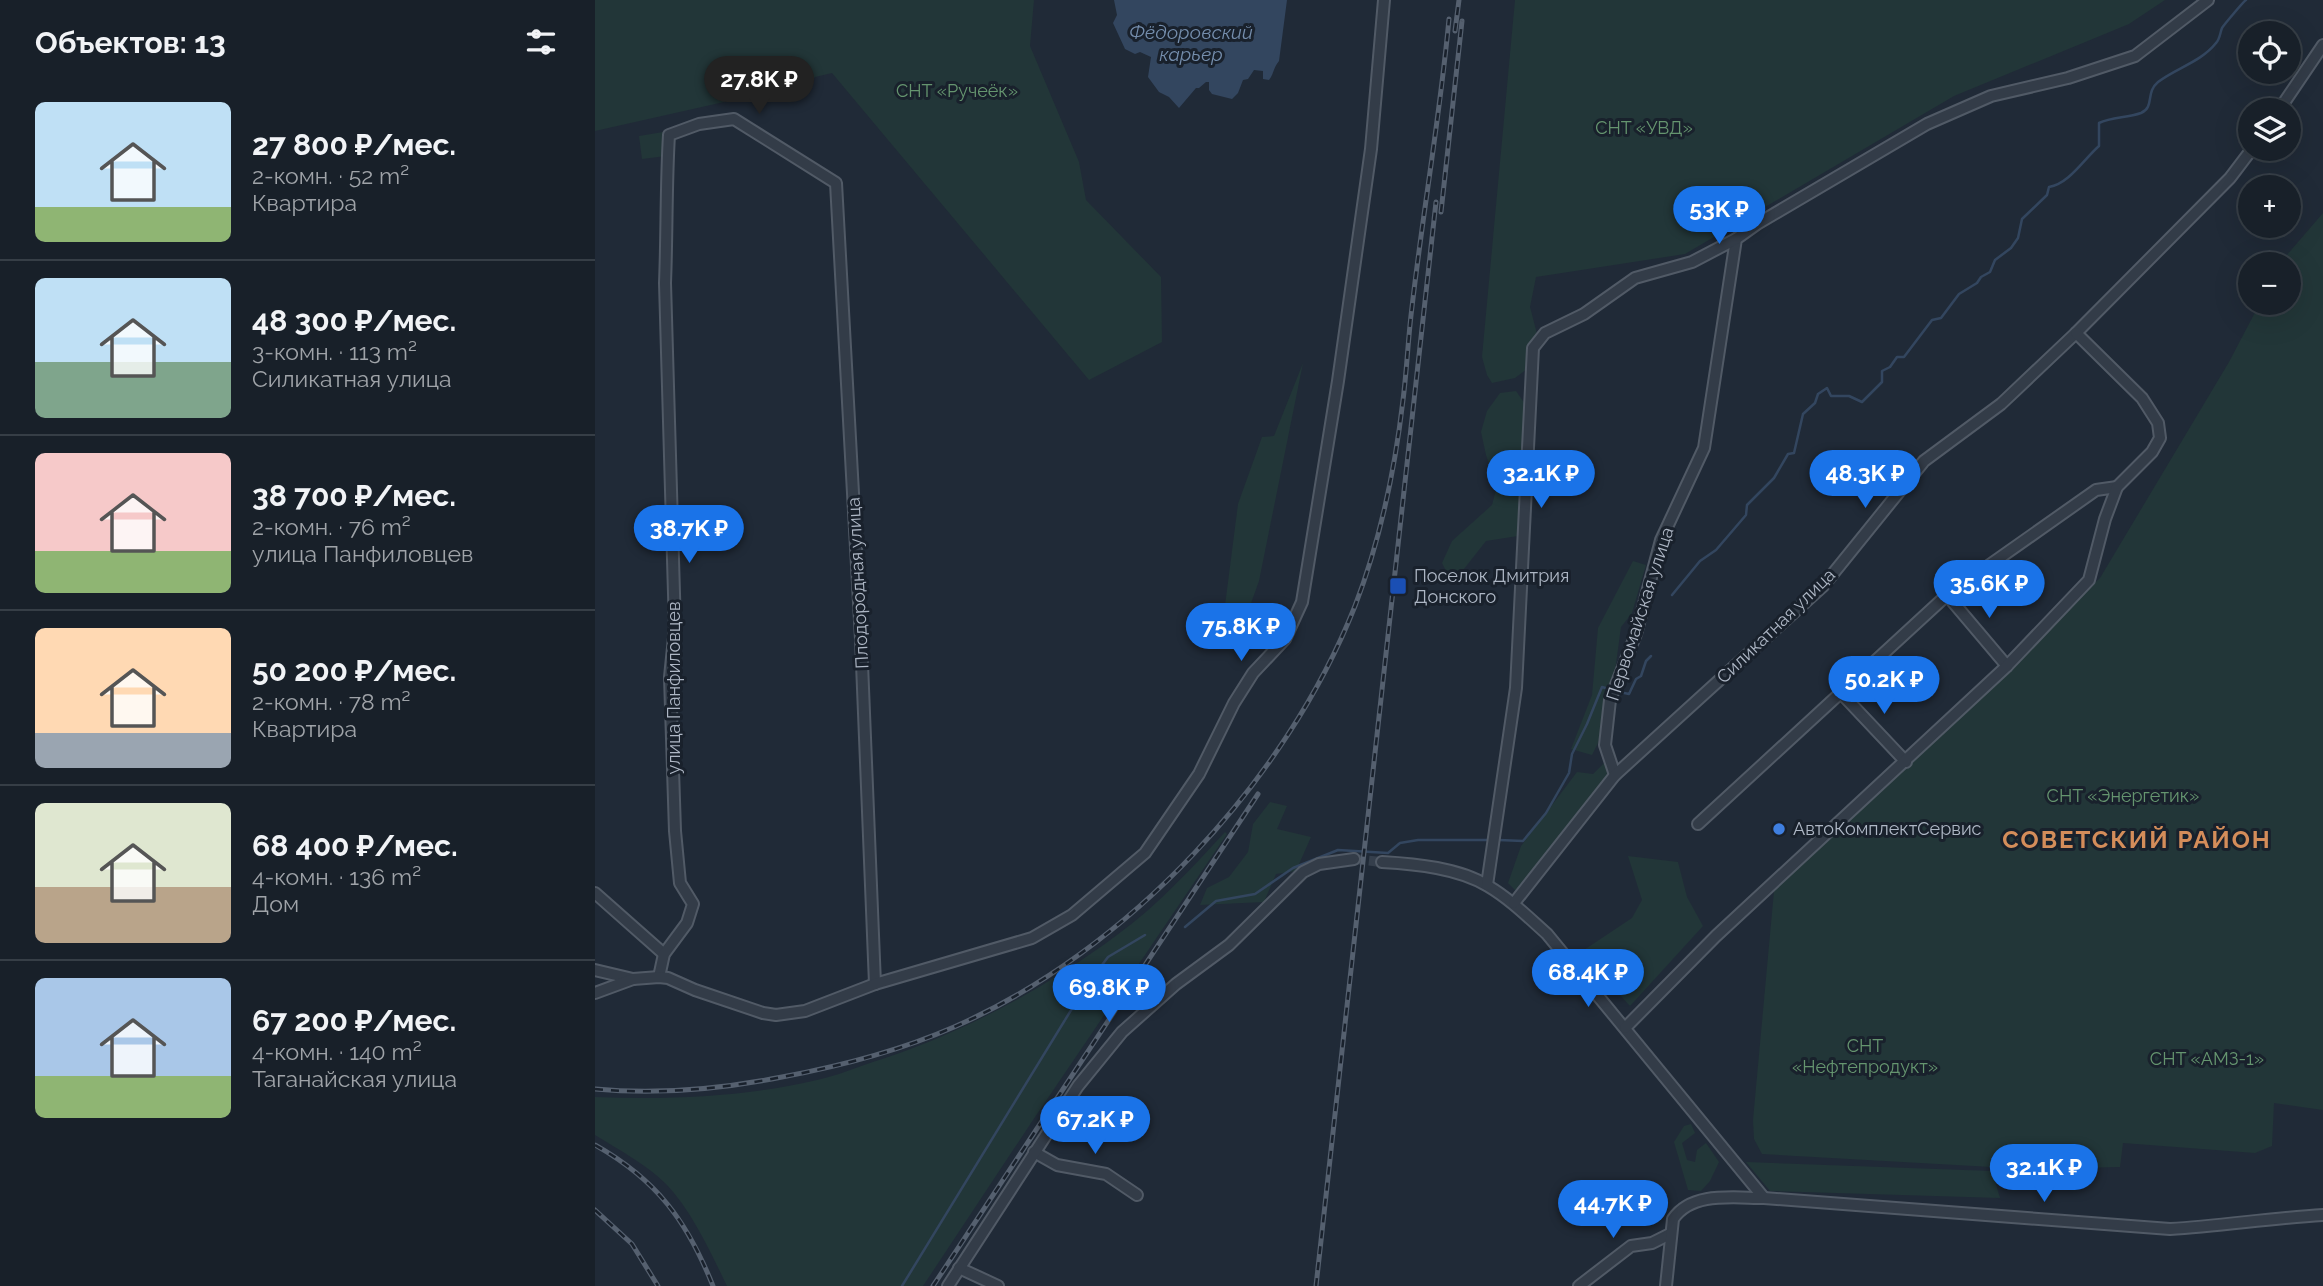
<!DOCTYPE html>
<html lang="ru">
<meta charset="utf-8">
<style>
body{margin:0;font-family:Raleway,sans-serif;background:#252d35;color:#f1f3f6;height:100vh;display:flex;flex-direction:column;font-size:26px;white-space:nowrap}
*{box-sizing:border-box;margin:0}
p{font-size:23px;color:#9fa3a8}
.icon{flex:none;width:38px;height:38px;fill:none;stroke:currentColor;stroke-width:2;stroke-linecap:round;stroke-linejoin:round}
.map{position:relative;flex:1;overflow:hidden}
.details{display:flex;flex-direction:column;background:#182029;width:595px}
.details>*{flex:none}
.controls{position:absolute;left:1643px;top:21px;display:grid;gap:14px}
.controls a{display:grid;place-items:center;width:63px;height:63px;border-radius:50%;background:#182029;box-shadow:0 7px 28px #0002,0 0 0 2px #363e46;font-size:35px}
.price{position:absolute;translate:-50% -60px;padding:0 16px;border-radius:24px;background:#1a73e8;color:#fff;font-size:23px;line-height:46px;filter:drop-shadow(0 2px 4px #0008)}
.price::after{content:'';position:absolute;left:50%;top:42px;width:21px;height:16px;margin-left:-10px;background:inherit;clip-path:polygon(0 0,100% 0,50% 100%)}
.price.on{background:#222;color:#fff}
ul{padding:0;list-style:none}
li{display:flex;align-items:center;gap:21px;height:175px;padding:0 35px}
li+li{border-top:2px solid #363e46}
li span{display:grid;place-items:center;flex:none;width:196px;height:140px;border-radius:10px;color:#555}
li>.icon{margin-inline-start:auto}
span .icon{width:84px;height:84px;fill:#fffc;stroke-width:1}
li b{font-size:30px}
h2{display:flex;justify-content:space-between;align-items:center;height:84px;padding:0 35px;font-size:30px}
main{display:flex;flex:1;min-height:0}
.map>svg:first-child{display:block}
.green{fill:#223638}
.water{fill:#33465f}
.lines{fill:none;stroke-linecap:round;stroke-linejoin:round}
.stream{stroke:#33465f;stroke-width:2.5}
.minor-tunnel{stroke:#353f4c;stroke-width:10;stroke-dasharray:10 5;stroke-linecap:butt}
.minor-casing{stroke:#515a66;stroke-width:14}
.minor{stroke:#333c48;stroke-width:10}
.rail-casing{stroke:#55606f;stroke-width:5}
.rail{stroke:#19212c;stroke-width:2.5;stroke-dasharray:8;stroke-linecap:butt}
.transit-dot{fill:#1a4fb4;stroke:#19212c;stroke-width:2.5}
.shop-dot{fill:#3f7fe0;stroke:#19212c;stroke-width:2.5}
.labels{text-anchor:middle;stroke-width:6;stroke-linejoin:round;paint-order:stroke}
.park-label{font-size:18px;fill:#65956f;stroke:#19212c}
.poi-label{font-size:18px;fill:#aeb7c5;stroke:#19212c;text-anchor:start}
.street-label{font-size:18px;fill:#aeb7c5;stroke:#19212c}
.water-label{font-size:19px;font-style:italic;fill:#758ead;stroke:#19212c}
.district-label{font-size:24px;font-weight:bold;letter-spacing:2px;fill:#d48d5a;stroke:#19212c}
</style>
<main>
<section class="details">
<h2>Объектов: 13<svg class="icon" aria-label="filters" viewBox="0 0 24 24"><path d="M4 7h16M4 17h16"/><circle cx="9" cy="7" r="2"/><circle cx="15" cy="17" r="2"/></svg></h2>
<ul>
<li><span style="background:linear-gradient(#bfe0f5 75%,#8fb573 0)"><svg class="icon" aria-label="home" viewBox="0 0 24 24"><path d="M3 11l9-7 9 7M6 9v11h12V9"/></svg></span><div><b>27 800 ₽/мес.</b><p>2-комн. · 52 m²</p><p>Квартира</p></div></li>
<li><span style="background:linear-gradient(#bfe0f5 60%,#7fa58c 0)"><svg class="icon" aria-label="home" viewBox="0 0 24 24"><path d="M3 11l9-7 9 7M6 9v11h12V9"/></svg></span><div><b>48 300 ₽/мес.</b><p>3-комн. · 113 m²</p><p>Силикатная улица</p></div></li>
<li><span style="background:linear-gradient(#f6c9c9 70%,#8fb573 0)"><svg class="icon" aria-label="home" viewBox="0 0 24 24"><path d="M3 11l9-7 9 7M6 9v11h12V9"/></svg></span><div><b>38 700 ₽/мес.</b><p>2-комн. · 76 m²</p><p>улица Панфиловцев</p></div></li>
<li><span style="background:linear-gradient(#ffd9b3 75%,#9aa5b1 0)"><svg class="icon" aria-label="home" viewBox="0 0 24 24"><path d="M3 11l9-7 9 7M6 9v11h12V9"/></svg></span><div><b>50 200 ₽/мес.</b><p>2-комн. · 78 m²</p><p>Квартира</p></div></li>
<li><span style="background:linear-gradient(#dfe7d0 60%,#b9a48a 0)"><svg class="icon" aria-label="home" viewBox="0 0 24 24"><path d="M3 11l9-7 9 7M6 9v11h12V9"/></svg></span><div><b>68 400 ₽/мес.</b><p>4-комн. · 136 m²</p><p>Дом</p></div></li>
<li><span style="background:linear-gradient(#a9c7e8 70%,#8fb573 0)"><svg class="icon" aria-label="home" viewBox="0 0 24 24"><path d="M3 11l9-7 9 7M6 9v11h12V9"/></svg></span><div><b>67 200 ₽/мес.</b><p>4-комн. · 140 m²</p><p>Таганайская улица</p></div></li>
</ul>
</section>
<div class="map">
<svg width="1728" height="1286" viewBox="0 0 1728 1286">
<rect width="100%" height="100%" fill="#202a37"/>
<!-- green -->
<g class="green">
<polygon points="0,0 439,0 435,46 484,162 491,200 566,277 567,342 494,380 237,73 220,77 214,83 0,131"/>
<polygon points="920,0 1570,0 1534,24 1359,96 1090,254 941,277 935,307 942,334 933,351 932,369 920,378 897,383 892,375 887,357"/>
<polygon points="68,132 71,156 47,159 44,136"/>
<polygon points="1728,213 1728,1110 1679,1103 1677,1146 1660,1153 1528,1143 1525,1167 1432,1169 1167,1154 1159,1139 1158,1120 1180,880 1505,578 1634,362 1665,303 1694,303 1694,264 1684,264"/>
<polygon points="708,363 664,581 650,620 628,621 643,504 667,437 679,436"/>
<polygon points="921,391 930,404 923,536 891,541 865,574 855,579 847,563 857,541 897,505 902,486 891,455 886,432 892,411 905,393"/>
<polygon points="1038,561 1051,565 1037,613 1026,627 1021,664 1003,743 997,755 976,749 997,695 1003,628"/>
<polygon points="1011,761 1014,776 923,893 913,883 926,846 982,772 998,774"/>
<polygon points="675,802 692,806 682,829 716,837 701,871 681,874 669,902 605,905 612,888 634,877 653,852 658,824"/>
<path d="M630,832L632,834L436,1123L328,1286H132C116,1253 97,1211 71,1184C51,1164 24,1150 0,1135V1097C73,1100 150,1097 222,1080C241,1076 260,1068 278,1062C366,1034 448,990 522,935C562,906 596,869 630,832Z"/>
<polygon points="1033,856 1083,862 1092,897 1108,926 1035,1006 986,952 1037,918 1047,900"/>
<polygon points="1096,1124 1100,1133 1087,1143 1092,1160 1100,1162 1102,1150 1111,1143 1124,1162 1115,1181 1106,1191 1093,1190 1079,1142 1089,1126"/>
<polygon points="1151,1162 1397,1171 1405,1198 1175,1191"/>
</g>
<!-- water -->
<path class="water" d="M519,0H692L684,61C678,68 679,74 674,80L668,79V71L659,70L653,79L648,80L643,93L637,99L617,94L614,90V82H611L604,88H601L584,108L574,97L564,92L553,77L556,57L545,52L540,54L530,49L518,23L522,15Z"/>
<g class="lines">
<!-- stream -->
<g class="stream">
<path d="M1077,595L1105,561L1121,550L1151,515L1152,505L1179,478L1193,454L1199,453L1208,414L1220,403L1223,394L1232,388L1236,396H1254L1267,402L1287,382V371L1295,367L1302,357H1309L1337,320L1346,318L1364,294L1382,283L1386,277L1395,272L1400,260L1416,248L1423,238L1427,219L1452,195L1454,187C1474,184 1489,159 1504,146V123C1517,117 1532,118 1546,113C1560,107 1550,93 1563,82C1581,68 1606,62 1621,43C1625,39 1625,33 1627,28C1628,26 1648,2 1651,0"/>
<polyline points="1020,691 1034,694 1041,679 1046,676 1051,661 1056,656"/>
<polyline points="904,840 928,841 951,813 974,773 977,754 992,724 1007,687 1014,689"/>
<polyline points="590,927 621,901 660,894 698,868 743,850 793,853 805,843 823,840 897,840"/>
<polyline points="307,1286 489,989 513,957 550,935"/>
</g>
<!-- minor-tunnel -->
<polyline class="minor-tunnel" points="759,859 787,862"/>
<defs>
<g id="minor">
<polyline points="1684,110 1728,45"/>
<polyline points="1352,595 1412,666"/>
<polyline points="1245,692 1311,762"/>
<polyline points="1020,775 1010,745 1015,700 1041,634 1066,540 1109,448 1141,239 1162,224 1332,124 1396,96 1473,78 1540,56 1613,0"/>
<polyline points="1103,824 1352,595 1501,490 1522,487"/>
<path d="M787,862C821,864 864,868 893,886C915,899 933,917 952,934L1169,1198"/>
<polyline points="892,885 921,688 938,348 950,333 989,314 1040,278 1097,262 1141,239"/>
<polyline points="0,893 69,954"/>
<polyline points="919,903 1020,775 1228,586 1329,461 1406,404 1481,333 1635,178 1657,149"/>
<polyline points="0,970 38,979"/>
<path d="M64,977L69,954L92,923L98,904L85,883L80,831L75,677L80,628L70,283C72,233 71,184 74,135L104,124L139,119L241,183L266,639L280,984"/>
<polyline points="0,993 38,979 64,977 73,978 100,990 168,1013 181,1015 210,1011 280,984 437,938 477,915 550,853 604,774 639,703 658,673 690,639 707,602 743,381 776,149 789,0"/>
<polyline points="1030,1028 1121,936 1412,666 1494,580 1510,519 1522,487 1557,452 1565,438 1563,423 1547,398 1481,333"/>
<polyline points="439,1152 462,1165 511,1174 542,1195"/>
<polyline points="364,1268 403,1286"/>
<polyline points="353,1286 483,1086 527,1032 581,984 634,945 708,872 724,864 759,859"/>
<polyline points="984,1286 1036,1246 1057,1243 1075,1234"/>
<path d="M1071,1286L1078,1219C1097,1191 1139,1198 1169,1198L1575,1229C1626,1226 1676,1218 1728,1215"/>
</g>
</defs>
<!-- minor casing -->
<use href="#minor" class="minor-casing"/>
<!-- minor -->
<use href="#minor" class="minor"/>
<defs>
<g id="rail">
<polyline points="860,31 864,0"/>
<polyline points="846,212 867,21"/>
<path d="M0,1089C62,1095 126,1089 187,1077C246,1066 304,1051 359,1027C533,951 691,781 760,606C785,541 800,469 808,400C812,369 813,338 817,307C828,211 845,116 854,19"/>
<path d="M0,1145C62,1180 92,1221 118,1286"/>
<polyline points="0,1210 37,1244 63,1286"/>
<polyline points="338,1286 663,794"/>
<polyline points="721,1286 841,202"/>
</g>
</defs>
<!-- rail casing -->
<use href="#rail" class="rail-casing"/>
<!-- rail -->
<use href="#rail" class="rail"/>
</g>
<!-- markers -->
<rect class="transit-dot" x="794" y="577" width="18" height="18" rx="3.5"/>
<circle class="shop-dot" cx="1184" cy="829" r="7"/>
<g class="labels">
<!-- park labels -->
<g class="park-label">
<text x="362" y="97">СНТ «Ручеёк»</text>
<text x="1049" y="134">СНТ «УВД»</text>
<text x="1528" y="802">СНТ «Энергетик»</text>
<text x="1270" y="1052">СНТ<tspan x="1270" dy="21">«Нефтепродукт»</tspan></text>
<text x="1612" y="1065">СНТ «АМЗ-1»</text>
</g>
<!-- poi labels -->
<g class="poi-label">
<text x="819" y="582">Поселок Дмитрия<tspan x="819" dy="21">Донского</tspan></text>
<text x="1198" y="835">АвтоКомплектСервис</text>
</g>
<!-- street labels -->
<g class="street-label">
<text transform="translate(263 583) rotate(-93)" y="6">Плодородная улица</text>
<text transform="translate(1045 614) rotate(-72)" y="6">Первомайская улица</text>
<text transform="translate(1181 626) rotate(-44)" y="6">Силикатная улица</text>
<text transform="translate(79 688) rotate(-90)" y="6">улица Панфиловцев</text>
</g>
<!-- water labels -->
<g class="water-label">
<text x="596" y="39">Фёдоровский<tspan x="596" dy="22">карьер</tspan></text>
</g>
<!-- district labels -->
<g class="district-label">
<text x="1542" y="848">СОВЕТСКИЙ РАЙОН</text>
</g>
</g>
</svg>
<div class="controls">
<a><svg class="icon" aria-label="locate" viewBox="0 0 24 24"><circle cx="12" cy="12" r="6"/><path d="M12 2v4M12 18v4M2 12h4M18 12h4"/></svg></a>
<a><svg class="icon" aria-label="layers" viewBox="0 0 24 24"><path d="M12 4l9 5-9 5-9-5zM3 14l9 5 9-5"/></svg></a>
<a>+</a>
<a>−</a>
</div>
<b class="price on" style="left:164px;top:116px">27.8K ₽</b>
<b class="price" style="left:1124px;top:246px">53K ₽</b>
<b class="price" style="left:946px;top:510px">32.1K ₽</b>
<b class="price" style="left:1270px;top:510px">48.3K ₽</b>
<b class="price" style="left:94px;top:565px">38.7K ₽</b>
<b class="price" style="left:1394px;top:620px">35.6K ₽</b>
<b class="price" style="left:646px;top:663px">75.8K ₽</b>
<b class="price" style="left:1289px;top:716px">50.2K ₽</b>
<b class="price" style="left:993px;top:1009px">68.4K ₽</b>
<b class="price" style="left:514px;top:1024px">69.8K ₽</b>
<b class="price" style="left:500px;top:1156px">67.2K ₽</b>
<b class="price" style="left:1449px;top:1204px">32.1K ₽</b>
<b class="price" style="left:1018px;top:1240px">44.7K ₽</b>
</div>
</main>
